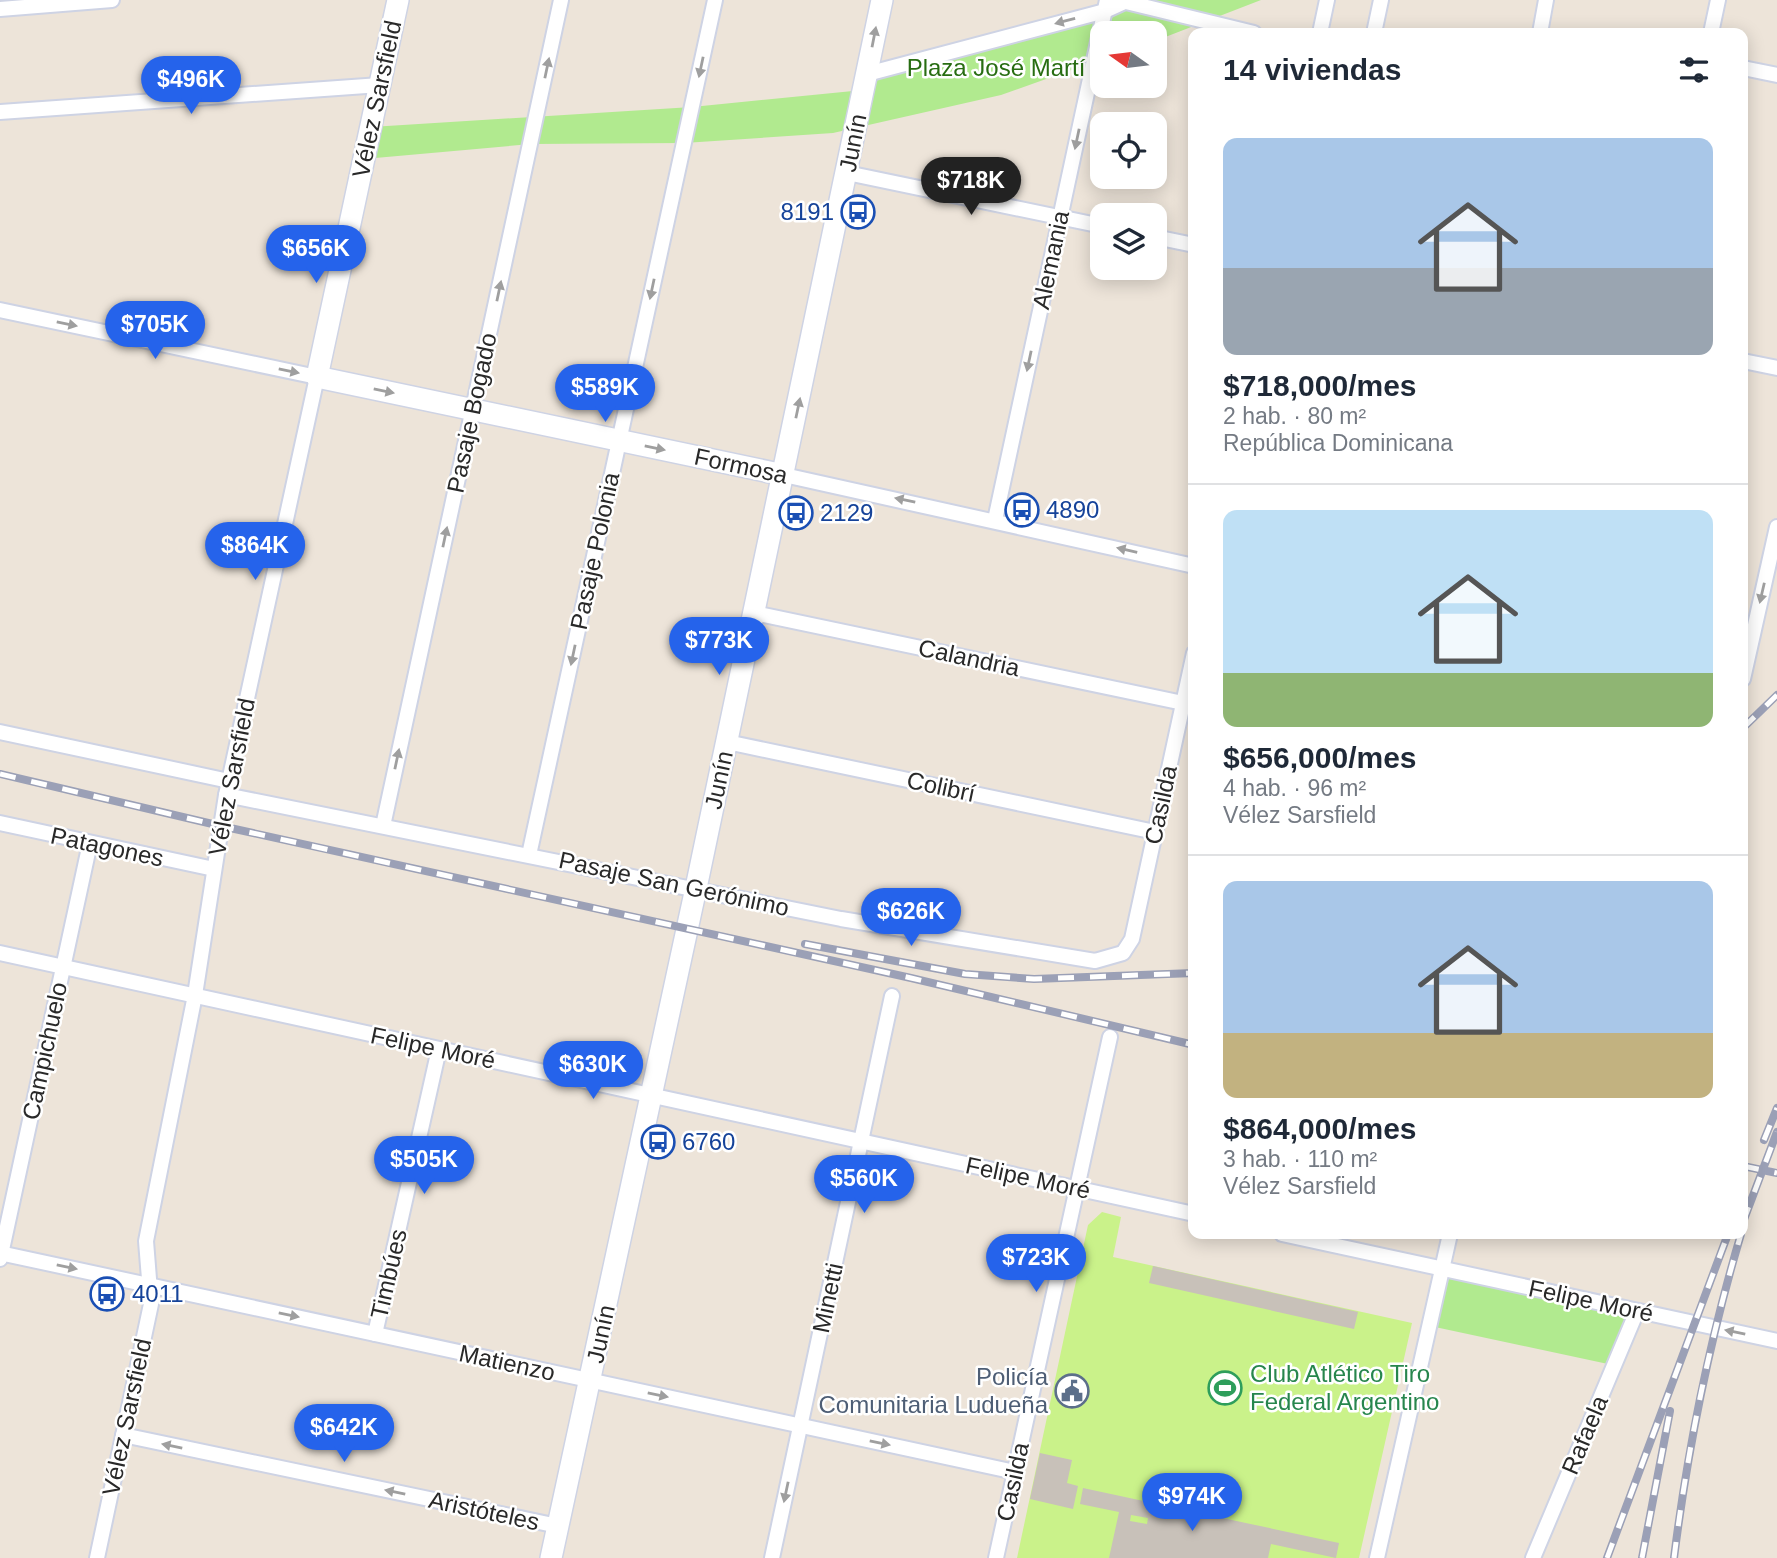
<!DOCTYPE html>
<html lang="es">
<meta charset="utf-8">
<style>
body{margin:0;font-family:Helvetica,sans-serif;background:#f2f2f3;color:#1f2937;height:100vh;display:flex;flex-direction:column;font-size:26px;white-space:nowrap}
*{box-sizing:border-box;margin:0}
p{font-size:23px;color:#747a83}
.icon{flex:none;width:38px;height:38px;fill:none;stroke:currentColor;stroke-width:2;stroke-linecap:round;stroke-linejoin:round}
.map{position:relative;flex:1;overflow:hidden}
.drawer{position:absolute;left:1188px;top:28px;width:560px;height:1211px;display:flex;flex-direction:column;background:#fff;border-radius:14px;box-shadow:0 4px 18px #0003}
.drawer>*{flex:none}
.needle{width:46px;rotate:284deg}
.tools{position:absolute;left:1090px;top:21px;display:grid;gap:14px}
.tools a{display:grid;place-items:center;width:77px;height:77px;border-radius:14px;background:#fff;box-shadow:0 4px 18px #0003;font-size:35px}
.price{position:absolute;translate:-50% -60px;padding:0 16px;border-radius:24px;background:#2563eb;color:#fff;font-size:23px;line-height:46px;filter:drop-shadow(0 2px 4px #0008)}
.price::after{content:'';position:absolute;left:50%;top:42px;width:21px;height:16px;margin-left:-10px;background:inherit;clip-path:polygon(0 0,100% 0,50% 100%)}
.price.selected{background:#222;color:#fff}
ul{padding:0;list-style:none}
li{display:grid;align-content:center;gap:14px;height:371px;padding:0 35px}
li+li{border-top:2px solid #e0e1e3}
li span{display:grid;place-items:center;height:217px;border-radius:14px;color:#555}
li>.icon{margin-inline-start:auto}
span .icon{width:126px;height:126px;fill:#fffc;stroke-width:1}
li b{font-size:30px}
h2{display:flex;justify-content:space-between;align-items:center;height:84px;padding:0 35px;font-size:30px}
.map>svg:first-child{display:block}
.green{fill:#b1ea8f}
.pitch{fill:#caf28a}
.building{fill:#c8c1b9;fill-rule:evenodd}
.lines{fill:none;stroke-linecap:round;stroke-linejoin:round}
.street-casing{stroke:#ced3e4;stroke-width:18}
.secondary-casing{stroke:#ced3e4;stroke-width:24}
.street{stroke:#fff;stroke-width:14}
.secondary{stroke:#fff;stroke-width:21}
.rail-casing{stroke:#9ba0b6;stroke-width:8}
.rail{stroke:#fff;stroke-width:5;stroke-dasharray:16;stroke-linecap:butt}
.oneway{fill:#9f9f9f}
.labels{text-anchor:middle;stroke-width:5;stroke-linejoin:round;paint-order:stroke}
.park-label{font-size:24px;fill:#286d12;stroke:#fff}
.street-label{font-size:24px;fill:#292929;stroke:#fff}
.transit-label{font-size:24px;fill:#164399;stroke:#fff;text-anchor:start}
.leisure-label{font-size:24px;fill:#27864d;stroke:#fff;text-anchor:start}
.service-label{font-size:24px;fill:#4e5e75;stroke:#fff;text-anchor:end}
</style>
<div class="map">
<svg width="1777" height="1558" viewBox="0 0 1777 1558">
<rect width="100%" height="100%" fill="#ede4d9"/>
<!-- green -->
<g class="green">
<polygon points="1129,0 1261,0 1155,41 1155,33 1102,33 1102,59 1001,95 833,133 684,143 531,144 364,159 371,127 692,107 863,90 867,74"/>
<polygon points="1447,1277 1627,1317 1608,1364 1435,1327"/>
</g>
<!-- pitch -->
<polygon class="pitch" points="1102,1212 1121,1217 1113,1257 1412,1323 1359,1558 1017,1558 1088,1225"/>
<!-- building -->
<g class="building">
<polygon points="1153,1266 1358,1312 1354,1329 1149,1283"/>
<polygon points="1040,1453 1072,1460 1067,1483 1078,1486 1073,1509 1030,1499"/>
<path d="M1083,1488L1339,1543L1336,1558L1271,1544L1268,1558H1109L1119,1512L1080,1504ZM1131,1515L1148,1518L1147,1524L1130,1521Z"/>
</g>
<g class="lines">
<defs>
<g id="street">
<polyline points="1126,2 1254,33"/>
<polyline points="0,9 112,0"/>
<polyline points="1320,33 1327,0"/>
<polyline points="1374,33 1381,0"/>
<polyline points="1540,33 1546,0"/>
<polyline points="1711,33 1718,0"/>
<polyline points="1743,68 1777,75"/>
<polyline points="867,74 1105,11 1129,0"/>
<polyline points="0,112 380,85"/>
<polyline points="847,173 1102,226"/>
<polyline points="1155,237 1194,245"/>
<polyline points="0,310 317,377 226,795 195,995 146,1241 151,1304 97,1558"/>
<polyline points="1743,361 1777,368"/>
<polyline points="784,475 1194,566"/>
<polyline points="995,520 1107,0"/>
<polyline points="754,613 1183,703"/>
<polyline points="1743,679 1777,527"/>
<polyline points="0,732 229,781"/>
<polyline points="727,742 1155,832"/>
<polyline points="226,795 841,919 1095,961 1123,953 1132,939 1194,653"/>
<polyline points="0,823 214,869"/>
<polyline points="383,826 561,0"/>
<polyline points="529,855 715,0"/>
<polyline points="0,953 1194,1214"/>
<polyline points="1282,1234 1777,1341"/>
<polyline points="0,1253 1015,1472"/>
<polyline points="0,1259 90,843"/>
<polyline points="375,1334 439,1049"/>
<polyline points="123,1435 558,1526"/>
<polyline points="772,1558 892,996"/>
<polyline points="996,1558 1110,1037"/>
<polyline points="1377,1558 1450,1234"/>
<polyline points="1533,1558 1637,1311"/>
</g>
<g id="secondary">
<polyline points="398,0 317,377 784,475"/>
<polyline points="551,1558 696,888 882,0"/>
</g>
</defs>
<!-- street casing -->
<use href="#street" class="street-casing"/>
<!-- secondary casing -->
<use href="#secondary" class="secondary-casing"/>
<!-- street -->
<use href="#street" class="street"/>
<!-- secondary -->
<use href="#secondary" class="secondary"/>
<defs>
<g id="rail">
<polyline points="1743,728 1777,695"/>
<polyline points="0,774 221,826 911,978 1194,1045"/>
<polyline points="805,944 965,974 1034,979 1194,973"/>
<polyline points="1764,1140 1777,1108"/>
<polyline points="1743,1166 1777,1173"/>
<polyline points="1743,1222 1777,1132"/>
<polyline points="1607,1558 1728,1234"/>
<polyline points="1642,1558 1670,1411"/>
<path d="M1674,1558C1688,1446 1709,1342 1741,1234"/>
</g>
</defs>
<!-- rail casing -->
<use href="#rail" class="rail-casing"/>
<!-- rail -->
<use href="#rail" class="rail"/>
</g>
<!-- one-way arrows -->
<defs><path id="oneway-solid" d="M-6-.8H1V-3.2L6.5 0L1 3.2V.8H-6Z" transform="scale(1.75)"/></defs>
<g class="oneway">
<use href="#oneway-solid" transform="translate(1065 21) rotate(165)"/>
<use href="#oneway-solid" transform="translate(874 37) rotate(-79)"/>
<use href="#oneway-solid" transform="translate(701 67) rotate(102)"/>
<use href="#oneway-solid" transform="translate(547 68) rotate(-78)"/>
<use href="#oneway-solid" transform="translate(1077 139) rotate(102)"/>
<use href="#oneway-solid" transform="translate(652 289) rotate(102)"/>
<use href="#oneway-solid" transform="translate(499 291) rotate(-78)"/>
<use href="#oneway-solid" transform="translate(67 324) rotate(12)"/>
<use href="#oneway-solid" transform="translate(1029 361) rotate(102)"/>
<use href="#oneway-solid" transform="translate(289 371) rotate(12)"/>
<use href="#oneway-solid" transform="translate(384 391) rotate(12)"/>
<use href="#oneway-solid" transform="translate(798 408) rotate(-78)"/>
<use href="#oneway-solid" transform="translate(655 448) rotate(12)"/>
<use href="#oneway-solid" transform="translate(905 500) rotate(-168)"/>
<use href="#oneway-solid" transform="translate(445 537) rotate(-78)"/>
<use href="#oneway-solid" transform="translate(1127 550) rotate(-167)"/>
<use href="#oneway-solid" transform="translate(1762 593) rotate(103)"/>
<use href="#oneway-solid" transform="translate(573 655) rotate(102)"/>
<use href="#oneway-solid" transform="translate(397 759) rotate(-78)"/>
<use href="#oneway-solid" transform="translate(67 1267) rotate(12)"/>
<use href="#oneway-solid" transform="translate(289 1315) rotate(12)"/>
<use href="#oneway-solid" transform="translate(1735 1332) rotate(-168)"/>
<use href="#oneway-solid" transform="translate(658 1395) rotate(12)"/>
<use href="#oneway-solid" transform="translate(880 1443) rotate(12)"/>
<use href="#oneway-solid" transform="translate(172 1446) rotate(-168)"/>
<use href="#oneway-solid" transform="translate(395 1492) rotate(-168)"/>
<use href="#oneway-solid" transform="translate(786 1492) rotate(102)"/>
</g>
<!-- icons -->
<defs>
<symbol id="bus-ring" viewBox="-11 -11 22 22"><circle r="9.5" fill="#fff" stroke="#1a4fb4" stroke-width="1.5"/><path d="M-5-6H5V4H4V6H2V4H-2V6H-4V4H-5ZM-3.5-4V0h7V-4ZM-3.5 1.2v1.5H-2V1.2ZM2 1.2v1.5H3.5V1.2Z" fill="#1a4fb4"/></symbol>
<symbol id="stadium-ring" viewBox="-11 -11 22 22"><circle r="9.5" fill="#fff" stroke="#2e9e5b" stroke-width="1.5"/><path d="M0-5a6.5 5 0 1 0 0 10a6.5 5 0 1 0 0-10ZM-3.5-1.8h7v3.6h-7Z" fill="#2e9e5b"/></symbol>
<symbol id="civic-ring" viewBox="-11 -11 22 22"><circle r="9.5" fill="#fff" stroke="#5c6f8a" stroke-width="1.5"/><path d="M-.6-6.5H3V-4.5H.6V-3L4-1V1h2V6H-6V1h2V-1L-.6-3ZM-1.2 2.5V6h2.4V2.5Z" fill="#5c6f8a"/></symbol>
</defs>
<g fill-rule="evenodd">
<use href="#bus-ring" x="839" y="193" width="38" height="38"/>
<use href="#bus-ring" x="1003" y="491" width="38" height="38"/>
<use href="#bus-ring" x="777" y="494" width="38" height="38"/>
<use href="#bus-ring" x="639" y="1123" width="38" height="38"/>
<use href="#bus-ring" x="88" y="1275" width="38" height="38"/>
<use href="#stadium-ring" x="1206" y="1369" width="38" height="38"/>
<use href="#civic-ring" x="1053" y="1372" width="38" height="38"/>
</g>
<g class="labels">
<!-- park labels -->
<g class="park-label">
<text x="996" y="76">Plaza José Martí</text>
</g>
<!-- street labels -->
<g class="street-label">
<text transform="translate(377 99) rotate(-78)" y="8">Vélez Sarsfield</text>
<text transform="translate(853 143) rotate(-79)" y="8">Junín</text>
<text transform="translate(1051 260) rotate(-78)" y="8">Alemania</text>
<text transform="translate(472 413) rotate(-78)" y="8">Pasaje Bogado</text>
<text transform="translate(741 466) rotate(12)" y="8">Formosa</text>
<text transform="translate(595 551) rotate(-78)" y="8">Pasaje Polonia</text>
<text transform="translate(969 658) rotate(12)" y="8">Calandria</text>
<text transform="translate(232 777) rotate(-79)" y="8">Vélez Sarsfield</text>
<text transform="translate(719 780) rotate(-78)" y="8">Junín</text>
<text transform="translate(941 787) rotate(12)" y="8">Colibrí</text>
<text transform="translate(1161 805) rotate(-78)" y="8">Casilda</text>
<text transform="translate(107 847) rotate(12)" y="8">Patagones</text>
<text transform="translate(674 884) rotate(12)" y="8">Pasaje San Gerónimo</text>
<text transform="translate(433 1048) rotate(12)" y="8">Felipe Moré</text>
<text transform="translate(45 1051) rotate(-78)" y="8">Campichuelo</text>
<text transform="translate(1028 1178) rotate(12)" y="8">Felipe Moré</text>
<text transform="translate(389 1274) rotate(-77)" y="8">Timbúes</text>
<text transform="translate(828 1298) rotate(-78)" y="8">Minetti</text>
<text transform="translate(1591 1301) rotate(12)" y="8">Felipe Moré</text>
<text transform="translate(601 1334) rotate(-78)" y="8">Junín</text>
<text transform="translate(507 1363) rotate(12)" y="8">Matienzo</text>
<text transform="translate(127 1417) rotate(-78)" y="8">Vélez Sarsfield</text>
<text transform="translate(1585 1435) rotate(-67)" y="8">Rafaela</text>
<text transform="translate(1013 1482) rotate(-78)" y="8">Casilda</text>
<text transform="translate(484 1511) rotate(12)" y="8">Aristóteles</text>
</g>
<!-- transit labels -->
<g class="transit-label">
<text x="834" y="220" text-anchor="end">8191</text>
<text x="1046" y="518">4890</text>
<text x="820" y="521">2129</text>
<text x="682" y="1150">6760</text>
<text x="132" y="1302">4011</text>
</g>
<!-- leisure labels -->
<g class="leisure-label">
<text x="1250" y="1382">Club Atlético Tiro<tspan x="1250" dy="28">Federal Argentino</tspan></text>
</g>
<!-- service labels -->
<g class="service-label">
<text x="1048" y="1385">Policía<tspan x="1048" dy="28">Comunitaria Ludueña</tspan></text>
</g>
</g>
</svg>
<div class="tools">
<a><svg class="needle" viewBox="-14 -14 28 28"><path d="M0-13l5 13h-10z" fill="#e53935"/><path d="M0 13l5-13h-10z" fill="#747a83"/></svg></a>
<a><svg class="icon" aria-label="locate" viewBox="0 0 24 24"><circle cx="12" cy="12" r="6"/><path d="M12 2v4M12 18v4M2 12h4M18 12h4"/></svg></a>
<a><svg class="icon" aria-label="layers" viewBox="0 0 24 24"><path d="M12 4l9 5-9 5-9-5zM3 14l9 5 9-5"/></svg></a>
</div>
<b class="price" style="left:191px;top:116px">$496K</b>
<b class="price selected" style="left:971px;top:217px">$718K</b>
<b class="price" style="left:316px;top:285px">$656K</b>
<b class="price" style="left:155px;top:361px">$705K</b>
<b class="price" style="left:605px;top:424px">$589K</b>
<b class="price" style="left:255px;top:582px">$864K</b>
<b class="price" style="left:719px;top:677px">$773K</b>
<b class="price" style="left:911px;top:948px">$626K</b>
<b class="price" style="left:593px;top:1101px">$630K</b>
<b class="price" style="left:424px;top:1196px">$505K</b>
<b class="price" style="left:864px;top:1215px">$560K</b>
<b class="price" style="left:1036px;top:1294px">$723K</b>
<b class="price" style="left:344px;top:1464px">$642K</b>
<b class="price" style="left:1192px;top:1533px">$974K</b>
<section class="drawer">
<h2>14 viviendas<svg class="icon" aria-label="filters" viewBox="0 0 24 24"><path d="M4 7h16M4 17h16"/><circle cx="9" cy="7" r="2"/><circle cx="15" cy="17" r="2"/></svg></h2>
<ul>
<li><span style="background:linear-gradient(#a9c7e8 60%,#9aa5b1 0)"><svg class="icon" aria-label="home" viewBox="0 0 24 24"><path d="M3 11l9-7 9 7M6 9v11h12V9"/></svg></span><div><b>$718,000/mes</b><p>2 hab. · 80 m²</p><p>República Dominicana</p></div></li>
<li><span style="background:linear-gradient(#bfe0f5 75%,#8fb573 0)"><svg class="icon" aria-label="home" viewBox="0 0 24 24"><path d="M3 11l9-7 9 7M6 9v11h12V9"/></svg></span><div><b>$656,000/mes</b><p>4 hab. · 96 m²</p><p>Vélez Sarsfield</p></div></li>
<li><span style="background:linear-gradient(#a9c7e8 70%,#c2b280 0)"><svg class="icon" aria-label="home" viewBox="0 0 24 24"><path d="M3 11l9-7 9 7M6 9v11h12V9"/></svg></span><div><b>$864,000/mes</b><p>3 hab. · 110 m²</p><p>Vélez Sarsfield</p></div></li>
</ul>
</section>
</div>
